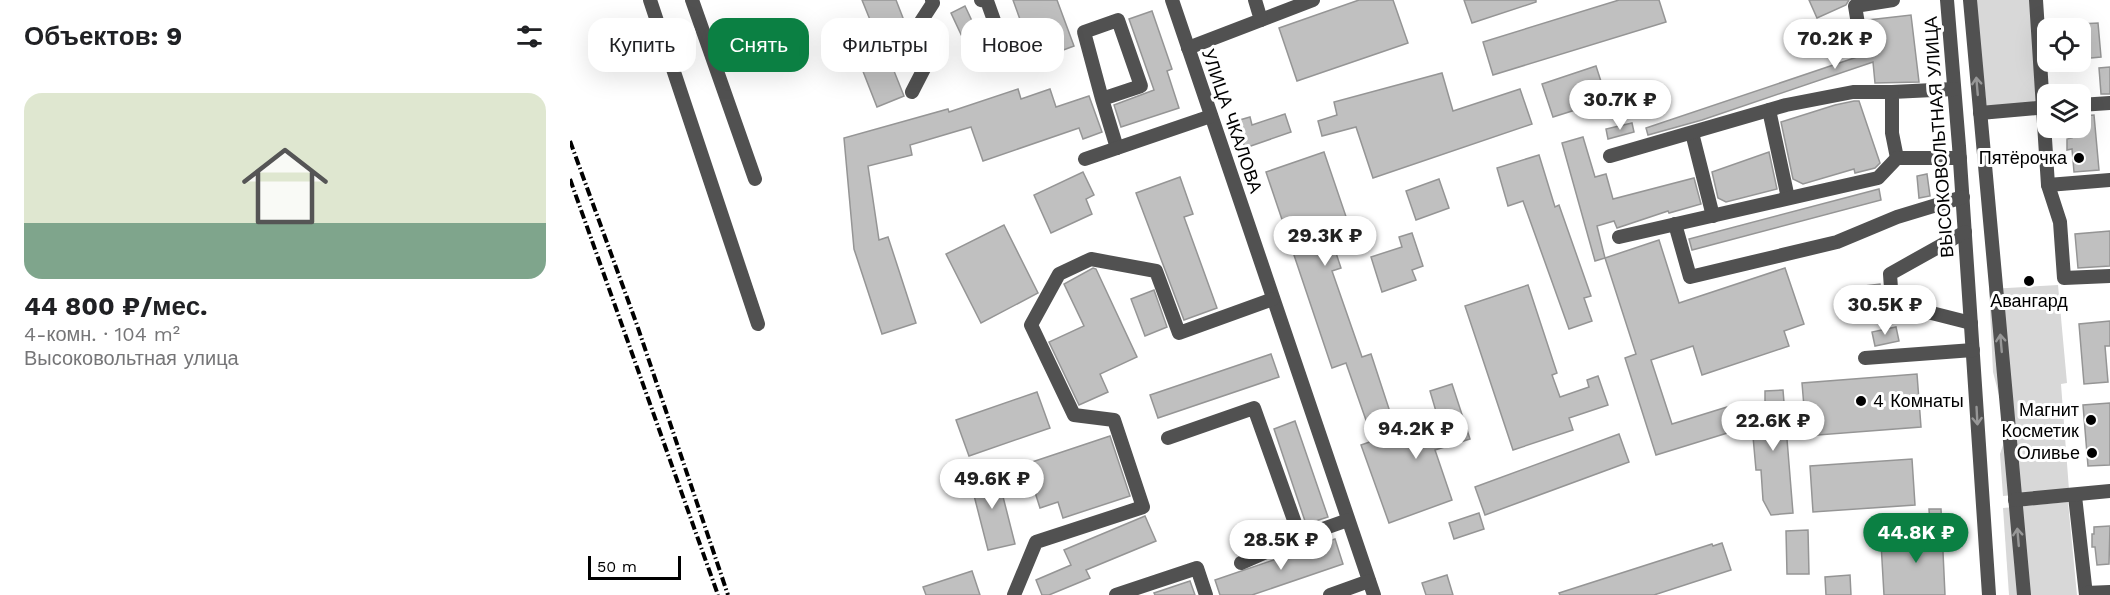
<!DOCTYPE html>
<html lang="ru">
<meta charset="utf-8">
<style>
body{margin:0;font-family:"Work Sans",sans-serif;background:#f2f2f2;color:#202124;height:100vh;display:flex;flex-direction:column;font-size:22px;white-space:nowrap}
*{box-sizing:border-box;margin:0}
p{font-size:20px;color:#757577}
.icon{flex:none;width:33px;height:33px;fill:none;stroke:currentColor;stroke-width:2;stroke-linecap:round;stroke-linejoin:round}
.map{position:relative;flex:1;overflow:hidden}
.sheet{display:flex;flex-direction:column;background:#fff;width:570px}
.sheet>*{flex:none}
.banner{position:absolute;left:18px;top:18px;width:570px;height:54px;display:flex;gap:12px}
.buttons{position:absolute;left:1467px;top:18px;display:grid;gap:12px}
.buttons a{display:grid;place-items:center;width:54px;height:54px;border-radius:12px;background:#fff;box-shadow:0 6px 24px #0002;font-size:30px}
.scale{position:absolute;left:18px;bottom:15px;width:93px;box-sizing:border-box;padding-left:6px;border:3px solid #000;border-top:0;font-size:16px;line-height:21px;white-space:nowrap;color:#000;-webkit-text-stroke:4px #fff;paint-order:stroke}
.price{position:absolute;translate:-50% -51px;padding:0 14px;border-radius:21px;background:#fff;color:#222;font-size:20px;line-height:39px;filter:drop-shadow(0 2px 3px #0008)}
.price::after{content:'';position:absolute;left:50%;top:36px;width:18px;height:14px;margin-left:-9px;background:inherit;clip-path:polygon(0 0,100% 0,50% 100%)}
.price.on{background:#0b8043;color:#fff}
ul{padding:0;list-style:none}
li{display:grid;align-content:center;gap:12px;height:318px;padding:0 24px}
li+li{border-top:2px solid #e0e0e0}
li span{display:grid;place-items:center;height:186px;border-radius:18px;color:#555}
li>.icon{margin-inline-start:auto}
span .icon{width:108px;height:108px;fill:#fffc;stroke-width:1}
li b{font-size:26px}
h2{display:flex;justify-content:space-between;align-items:center;height:72px;padding:0 24px;font-size:26px}
.chip{padding:0 21px;border-radius:18px;background:#fff;box-shadow:0 6px 24px #0002;font-size:21px;line-height:54px}
.chip.on{background:#0b8043;color:#fff}
main{display:flex;flex:1;min-height:0}
.map>svg:first-child{display:block}
.green{fill:#d8d8d8}
.building{fill:#c0c0c0;stroke:#959595;stroke-width:1.5}
.lines{fill:none;stroke-linecap:round;stroke-linejoin:round}
.minor{stroke:#515151;stroke-width:14}
.rail{stroke:#000;stroke-width:4;stroke-dasharray:9 3 1.5 3;stroke-linecap:butt}
.oneway{stroke:#979797}
.poi-dot{fill:#000;stroke:#fff;stroke-width:2}
.labels{text-anchor:middle;stroke-width:6;stroke-linejoin:round;paint-order:stroke}
.street-label{font-size:18px;fill:#000;stroke:#fff}
.poi-label{font-size:18px;fill:#000;stroke:#fff;text-anchor:end}
</style>
<main>
<section class="sheet">
<h2>Объектов: 9<svg class="icon" aria-label="filters" viewBox="0 0 24 24"><path d="M4 7h16M4 17h16"/><circle cx="9" cy="7" r="2"/><circle cx="15" cy="17" r="2"/></svg></h2>
<ul>
<li><span style="background:linear-gradient(#dfe7d0 70%,#7fa58c 0)"><svg class="icon" aria-label="home" viewBox="0 0 24 24"><path d="M3 11l9-7 9 7M6 9v11h12V9"/></svg></span><div><b>44 800 ₽/мес.</b><p>4-комн. · 104 m²</p><p>Высоковольтная улица</p></div></li>
</ul>
</section>
<div class="map">
<svg width="1540" height="595" viewBox="0 0 1540 595">
<rect width="100%" height="100%" fill="#fff"/>
<!-- green -->
<g class="green">
<polygon points="1404,0 1462,0 1469,104 1417,109"/>
<polygon points="1488,285 1497,383 1491,384 1499,490 1433,496 1430,454 1434,442 1431,403 1423,372 1419,289"/>
<polygon points="1498,502 1507,595 1439,595 1433,508"/>
</g>
<!-- building -->
<g class="building">
<polygon points="292,0 326,0 342,41 316,51 334,96 307,107 285,51 309,42"/>
<polygon points="443,0 487,0 504,46 480,55 467,20 452,25"/>
<polygon points="789,0 823,0 838,43 727,81 709,28"/>
<polygon points="894,0 966,0 966,2 902,23"/>
<polygon points="1049,0 1089,0 1096,22 923,75 913,42"/>
<polygon points="1239,0 1279,0 1276,5 1247,18"/>
<polygon points="395,6 410,38 396,45 381,13"/>
<polygon points="582,11 602,69 597,71 609,108 551,127 544,105 584,90 559,19"/>
<polygon points="1341,15 1349,82 1305,83 1303,62 1132,120 1078,135 1076,128 1302,52 1298,20"/>
<polygon points="1528,23 1531,57 1510,59 1510,24"/>
<polygon points="1026,66 1037,100 983,117 972,84"/>
<polygon points="1540,67 1540,94 1531,94 1529,68"/>
<polygon points="872,73 883,111 950,89 962,124 803,178 786,127 752,136 748,121 767,115 764,102"/>
<polygon points="448,89 451,99 480,89 486,107 519,96 532,132 513,139 509,128 413,161 401,127 340,145 342,155 298,166 309,240 318,237 346,323 312,334 284,249 274,138 378,109 379,112"/>
<polygon points="1284,101 1289,101 1310,163 1305,168 1285,173 1284,169 1233,184 1223,179 1211,122 1265,105"/>
<polygon points="715,114 721,132 675,148 666,121 680,117 682,125"/>
<polygon points="1524,115 1529,170 1504,172 1502,149 1497,150 1497,139 1502,138 1501,128 1510,128 1510,116"/>
<polygon points="1062,123 1064,132 1038,139 1036,129"/>
<polygon points="1013,137 1025,177 1036,174 1043,199 1124,178 1131,204 1099,213 1098,211 1047,228 1044,221 1027,226 1035,258 1025,261 992,143"/>
<polygon points="754,152 785,243 765,250 771,268 762,271 792,357 801,354 821,415 797,423 776,363 762,368 696,172"/>
<polygon points="1199,152 1207,189 1156,202 1148,198 1142,172"/>
<polygon points="969,155 985,207 989,205 1021,296 1014,298 1022,321 999,329 953,201 938,206 927,168"/>
<polygon points="513,172 524,195 516,199 522,214 481,233 464,195"/>
<polygon points="1357,174 1360,196 1349,198 1347,176"/>
<polygon points="610,177 623,214 614,217 647,308 614,320 566,193"/>
<polygon points="869,179 879,208 846,220 836,191"/>
<polygon points="1309,189 1311,200 1122,250 1119,239"/>
<polygon points="434,225 468,293 411,323 376,254"/>
<polygon points="1540,231 1540,266 1508,268 1505,234"/>
<polygon points="842,233 853,266 842,270 846,280 812,292 801,257 832,247 829,237"/>
<polygon points="1089,240 1109,303 1215,268 1234,324 1214,331 1219,346 1132,375 1123,346 1081,360 1102,424 1157,407 1164,431 1086,455 1055,358 1066,354 1035,258"/>
<polygon points="523,268 526,269 567,357 530,374 538,392 509,405 479,342 514,326 494,284"/>
<polygon points="1310,284 1312,301 1297,303 1295,286"/>
<polygon points="958,285 987,373 982,375 990,397 1019,387 1017,380 1028,376 1038,405 999,418 1003,430 943,450 895,306"/>
<polygon points="584,290 597,327 575,336 561,299"/>
<polygon points="1540,321 1540,346 1535,346 1538,382 1514,384 1509,324"/>
<polygon points="1326,327 1329,341 1305,346 1302,332"/>
<polygon points="701,354 709,377 588,418 580,395"/>
<polygon points="1347,374 1351,427 1248,435 1247,419 1235,419 1232,383"/>
<polygon points="882,384 900,439 865,450 882,500 819,523 791,445 868,418 860,391"/>
<polygon points="1213,390 1223,513 1201,515 1193,500 1191,470 1186,470 1180,403 1195,402 1195,391"/>
<polygon points="467,392 480,428 399,456 386,420"/>
<polygon points="1540,403 1540,465 1518,466 1513,405"/>
<polygon points="725,421 758,517 736,524 704,429"/>
<polygon points="1049,434 1059,462 915,515 905,487"/>
<polygon points="540,436 560,496 493,518 488,502 470,508 456,464"/>
<polygon points="1342,459 1345,505 1243,512 1240,466"/>
<polygon points="426,469 445,544 418,550 399,476"/>
<polygon points="1359,509 1371,509 1375,595 1314,595 1311,543 1361,539"/>
<polygon points="909,513 914,529 884,539 879,523"/>
<polygon points="575,516 586,541 516,570 520,578 479,595 472,595 466,580 501,565 494,550"/>
<polygon points="1540,526 1539,564 1527,565 1525,547 1522,547 1522,534 1524,534 1524,527"/>
<polygon points="1238,530 1239,574 1217,574 1216,531"/>
<polygon points="765,539 773,564 682,595 650,595 645,580"/>
<polygon points="1152,543 1161,570 1084,595 990,595 989,593 1142,544 1143,546"/>
<polygon points="402,571 410,595 356,595 353,587"/>
<polygon points="877,575 883,595 856,595 852,583"/>
<polygon points="1280,575 1281,595 1256,595 1255,577"/>
<polygon points="620,581 625,595 585,595 584,593"/>
</g>
<g class="lines">
<!-- minor -->
<g class="minor">
<polyline points="80,0 188,324"/>
<polyline points="122,0 185,179"/>
<polyline points="411,0 417,1 431,40 451,38"/>
<polyline points="602,0 804,595"/>
<polyline points="1377,0 1389,146 1419,595"/>
<polyline points="1400,0 1454,595"/>
<polyline points="1466,0 1478,185 1490,222 1494,278 1540,276"/>
<polyline points="691,20 743,0"/>
<polyline points="1291,42 1285,6 1323,0"/>
<polyline points="618,48 691,20 685,0"/>
<polyline points="1384,89 1322,92 1322,133 1327,158 1390,158"/>
<polyline points="342,92 360,57 350,23 363,3 362,0"/>
<polyline points="532,99 514,32 548,20 571,86 532,99 547,148"/>
<polyline points="1510,105 1540,103"/>
<polyline points="1199,110 1218,198"/>
<polyline points="1410,113 1478,107"/>
<polyline points="1122,133 1143,216"/>
<polyline points="1040,156 1216,105 1283,92 1322,92"/>
<polyline points="515,159 641,116"/>
<polyline points="1478,185 1540,180"/>
<polyline points="1105,224 1120,277 1267,242 1327,217 1393,197"/>
<polyline points="1395,232 1320,274 1322,303 1401,323"/>
<polyline points="1049,237 1308,178 1327,158"/>
<polyline points="1295,358 1403,350"/>
<polyline points="598,438 684,408 730,537"/>
<polyline points="1505,496 1516,595"/>
<polyline points="1445,500 1540,491"/>
<polyline points="671,563 730,537 778,520"/>
<polyline points="1516,593 1540,592"/>
<polyline points="444,595 466,542 573,507 544,420 504,415 461,325 489,274 521,259 586,271 609,333 703,299"/>
<polyline points="546,595 627,568 636,595"/>
<polyline points="760,595 799,581"/>
</g>
<!-- rail -->
<g class="rail">
<polyline points="0,141 67,325 158,595"/>
<polyline points="0,179 148,595"/>
</g>
</g>
<!-- one-way arrows -->
<defs><path id="oneway-shaft" d="M-6 0H5M1.5-3L5.5 0L1.5 3" fill="none" stroke-width="1.6" stroke-linecap="round" stroke-linejoin="round" transform="scale(1.5)"/></defs>
<g class="oneway">
<use href="#oneway-shaft" transform="translate(1407 86) rotate(-95)"/>
<use href="#oneway-shaft" transform="translate(1431 343) rotate(-95)"/>
<use href="#oneway-shaft" transform="translate(1407 416) rotate(87)"/>
<use href="#oneway-shaft" transform="translate(1448 537) rotate(-95)"/>
</g>
<!-- markers -->
<g class="poi-dot">
<circle cx="1509" cy="158" r="6"/>
<circle cx="1459" cy="281" r="6"/>
<circle cx="1291" cy="401" r="6"/>
<circle cx="1521" cy="420" r="6"/>
<circle cx="1522" cy="453" r="6"/>
</g>
<g class="labels">
<!-- street labels -->
<g class="street-label">
<text transform="translate(662 121) rotate(71)" y="6">УЛИЦА ЧКАЛОВА</text>
<text transform="translate(1369 137) rotate(-94)" y="6">ВЫСОКОВОЛЬТНАЯ УЛИЦА</text>
</g>
<!-- poi labels -->
<g class="poi-label">
<text x="1497" y="164">Пятёрочка</text>
<text x="1459" y="307" text-anchor="middle">Авангард</text>
<text x="1303" y="407" text-anchor="start">4 Комнаты</text>
<text x="1509" y="416">Магнит<tspan x="1509" dy="21">Косметик</tspan></text>
<text x="1510" y="459">Оливье</text>
</g>
</g>
</svg>
<div class="buttons">
<a><svg class="icon" aria-label="locate" viewBox="0 0 24 24"><circle cx="12" cy="12" r="6"/><path d="M12 2v4M12 18v4M2 12h4M18 12h4"/></svg></a>
<a><svg class="icon" aria-label="layers" viewBox="0 0 24 24"><path d="M12 4l9 5-9 5-9-5zM3 14l9 5 9-5"/></svg></a>
</div>
<div class="scale">50 m</div>
<b class="price" style="left:1265px;top:70px">70.2K ₽</b>
<b class="price" style="left:1050px;top:131px">30.7K ₽</b>
<b class="price" style="left:755px;top:267px">29.3K ₽</b>
<b class="price" style="left:1315px;top:336px">30.5K ₽</b>
<b class="price" style="left:1203px;top:452px">22.6K ₽</b>
<b class="price" style="left:846px;top:460px">94.2K ₽</b>
<b class="price" style="left:422px;top:510px">49.6K ₽</b>
<b class="price on" style="left:1346px;top:564px">44.8K ₽</b>
<b class="price" style="left:711px;top:571px">28.5K ₽</b>
<div class="banner">
<a class="chip">Купить</a>
<a class="chip on">Снять</a>
<a class="chip">Фильтры</a>
<a class="chip">Новое</a>
</div>
</div>
</main>
